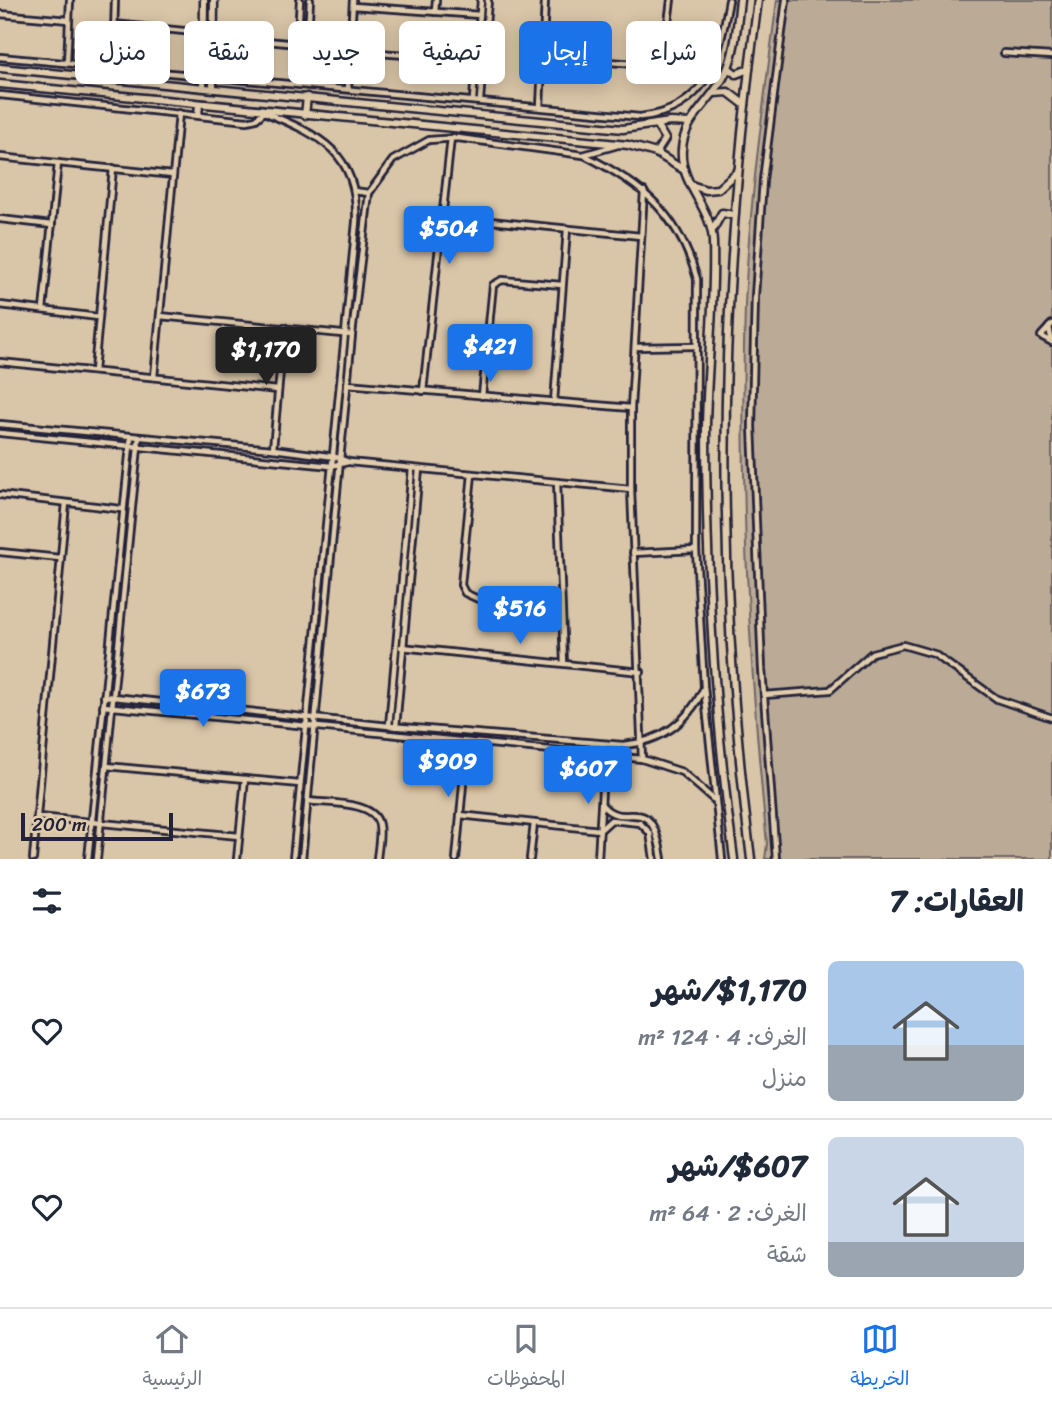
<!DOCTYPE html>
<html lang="ar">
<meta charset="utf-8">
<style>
body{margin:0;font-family:Sriracha,"Playpen Sans Arabic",sans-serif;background:#f2f2f3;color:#1f2937;direction:rtl;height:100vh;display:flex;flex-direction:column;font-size:26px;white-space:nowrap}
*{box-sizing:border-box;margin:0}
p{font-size:23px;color:#747a83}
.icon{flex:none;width:38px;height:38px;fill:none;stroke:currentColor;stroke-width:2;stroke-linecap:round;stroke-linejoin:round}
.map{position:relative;height:859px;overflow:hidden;direction:ltr}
.side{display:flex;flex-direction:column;background:#fff;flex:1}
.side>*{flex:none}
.guide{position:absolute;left:21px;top:21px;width:700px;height:63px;direction:rtl;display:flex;gap:14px}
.scale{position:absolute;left:21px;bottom:18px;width:152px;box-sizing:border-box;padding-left:7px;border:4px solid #22223b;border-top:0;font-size:19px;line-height:24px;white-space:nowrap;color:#22223b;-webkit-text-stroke:5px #e1ccab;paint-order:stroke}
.price{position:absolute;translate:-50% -60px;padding:0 16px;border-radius:7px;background:#1a73e8;color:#fff;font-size:23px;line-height:46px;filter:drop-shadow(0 2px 4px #0008)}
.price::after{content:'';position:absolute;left:50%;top:42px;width:21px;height:16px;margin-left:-10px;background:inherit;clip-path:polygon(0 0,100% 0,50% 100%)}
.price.active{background:#222;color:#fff}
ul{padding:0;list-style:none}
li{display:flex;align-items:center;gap:21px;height:175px;padding:0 28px}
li+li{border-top:2px solid #e0e1e3}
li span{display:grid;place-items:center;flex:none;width:196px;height:140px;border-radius:10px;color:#555}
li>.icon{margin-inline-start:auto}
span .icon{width:84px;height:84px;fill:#fffc;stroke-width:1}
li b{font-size:30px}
h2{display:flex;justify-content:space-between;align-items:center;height:84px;padding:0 28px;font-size:30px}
.pill{padding:0 24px;border-radius:10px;background:#fff;box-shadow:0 4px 18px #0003;font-size:24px;line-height:63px}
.pill.active{background:#1a73e8;color:#fff}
.dock{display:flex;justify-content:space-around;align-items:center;height:98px;border-top:2px solid #e0e1e3;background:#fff;font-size:19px;color:#747a83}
.dock a{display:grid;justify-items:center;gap:4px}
.dock .active{color:#1a73e8}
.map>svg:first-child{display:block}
.green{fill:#bbaa95;stroke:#6e6668;stroke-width:2}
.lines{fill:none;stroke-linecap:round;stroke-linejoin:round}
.street-casing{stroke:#22223b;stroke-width:10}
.secondary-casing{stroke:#22223b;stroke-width:11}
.street{stroke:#e1ccab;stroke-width:4.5}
.secondary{stroke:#e1ccab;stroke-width:6}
</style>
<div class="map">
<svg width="1052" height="859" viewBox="0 0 1052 859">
<rect width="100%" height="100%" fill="#d9c5a7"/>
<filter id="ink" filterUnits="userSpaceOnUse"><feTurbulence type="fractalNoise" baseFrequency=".0143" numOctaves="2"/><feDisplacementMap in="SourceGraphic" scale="14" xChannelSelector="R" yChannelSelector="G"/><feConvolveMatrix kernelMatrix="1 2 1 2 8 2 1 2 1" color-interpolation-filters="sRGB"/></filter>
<g filter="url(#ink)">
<!-- green -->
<path class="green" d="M777,0H1052V859H765L767,844C749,665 739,485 745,305C749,203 764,101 777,0Z"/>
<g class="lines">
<defs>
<g id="street">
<polyline points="353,6 480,15"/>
<polyline points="435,12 436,0"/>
<polyline points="0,14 69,20"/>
<polyline points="114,24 204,33"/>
<polyline points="214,36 298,44"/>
<polyline points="350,51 476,60"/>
<polyline points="1004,53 1052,56"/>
<path d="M0,57L640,117C709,110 719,57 729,0"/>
<path d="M541,57L636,64C668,58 667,27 671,0"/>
<polyline points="67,63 70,0"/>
<polyline points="113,67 115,0"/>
<polyline points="295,84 300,0"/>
<polyline points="305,85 310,0"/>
<polyline points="348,89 353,0"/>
<path d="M0,95L247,121L256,119L264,112C320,135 359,153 356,222L293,859"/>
<polyline points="473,99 481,0"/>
<polyline points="480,100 488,0"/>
<polyline points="540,107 545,0"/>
<path d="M584,155C642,184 679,214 697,279L696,550L704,687L722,859"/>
<polyline points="0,157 173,175"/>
<polyline points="354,191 369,193"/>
<polyline points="441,216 641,236"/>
<polyline points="0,219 52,225"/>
<polyline points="0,305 98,317"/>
<polyline points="43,310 58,163"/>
<polyline points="160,316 352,335"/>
<polyline points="1052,324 1041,336 1052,342"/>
<polyline points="1049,327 1052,342"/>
<polyline points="635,347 697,346"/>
<polyline points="0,362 278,390"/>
<polyline points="94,371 113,168"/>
<polyline points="154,377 179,113"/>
<polyline points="347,384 631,408"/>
<polyline points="423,391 451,138"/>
<polyline points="482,396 493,285 502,280 562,285"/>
<polyline points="554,402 567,229"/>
<polyline points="0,424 273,449 336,457 349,462 631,489"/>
<polyline points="0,433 331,466 348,462"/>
<polyline points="273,449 284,327"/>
<polyline points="472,474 461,585 465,593 478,599 561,609"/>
<polyline points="557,482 564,663"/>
<polyline points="0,495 121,509"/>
<polyline points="0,552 60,558"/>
<polyline points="633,553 696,550"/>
<polyline points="401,647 641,672"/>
<polyline points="764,695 830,690 872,653 903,645 934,654 997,699 1052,718"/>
<path d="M104,696L389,726L623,745C661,742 688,722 704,688"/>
<polyline points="103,706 642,759 682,772 713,799"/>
<polyline points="389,726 412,468"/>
<polyline points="396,727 419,469"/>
<polyline points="642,759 631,489 631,408 644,191"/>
<polyline points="106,766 300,784"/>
<path d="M308,801C327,804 375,800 379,825C381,835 378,848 377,859"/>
<path d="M602,805C626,833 651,786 662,859"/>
<polyline points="460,815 600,830 611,820 640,823 650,833 654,859"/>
<polyline points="38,817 239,836"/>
<polyline points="33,859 66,503"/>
<polyline points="88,859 131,436"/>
<polyline points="97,859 139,437"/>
<polyline points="237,859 245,779"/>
<polyline points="302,859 352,335 369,193 393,160 429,140 458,138 583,155 618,145"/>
<polyline points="456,859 467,742"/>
<polyline points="530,859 534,823"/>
<polyline points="598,859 604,755"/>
<polyline points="776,859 762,669 752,426 755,296 763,180 786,0"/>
</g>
<g id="secondary">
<polyline points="0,68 623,129 670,122 690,123"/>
<polyline points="728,68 736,74 749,69"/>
<polyline points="0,84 628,145 656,153 684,170"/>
<polyline points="203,87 204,0"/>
<polyline points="213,88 214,0"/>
<polyline points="714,93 728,92 745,105"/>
<polyline points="198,115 199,105"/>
<polyline points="305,115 307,97"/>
<polyline points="656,153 665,139 656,124"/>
<polyline points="691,185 706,190 718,189 738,171"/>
<polyline points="713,229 722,213 734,215"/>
<path d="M734,859C714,715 706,572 706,427C707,366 715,304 713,242C712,207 679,184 682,149C684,117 714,100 726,72C736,51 737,23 740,0"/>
<path d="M751,859C714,573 718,285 758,0"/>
</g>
</defs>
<!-- street casing -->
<use href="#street" class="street-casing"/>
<!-- secondary casing -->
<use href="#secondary" class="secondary-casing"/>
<!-- street -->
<use href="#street" class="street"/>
<!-- secondary -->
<use href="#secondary" class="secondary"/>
</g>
</g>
</svg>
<div class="scale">200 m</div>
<b class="price" style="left:449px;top:266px">$504</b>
<b class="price" style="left:490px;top:384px">$421</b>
<b class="price active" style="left:266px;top:387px">$1,170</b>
<b class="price" style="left:520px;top:646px">$516</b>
<b class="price" style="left:203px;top:729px">$673</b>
<b class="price" style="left:448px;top:799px">$909</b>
<b class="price" style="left:588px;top:806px">$607</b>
<div class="guide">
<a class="pill">شراء</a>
<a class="pill active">إيجار</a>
<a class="pill">تصفية</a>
<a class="pill">جديد</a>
<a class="pill">شقة</a>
<a class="pill">منزل</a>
</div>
</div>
<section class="side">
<h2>العقارات: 7<svg class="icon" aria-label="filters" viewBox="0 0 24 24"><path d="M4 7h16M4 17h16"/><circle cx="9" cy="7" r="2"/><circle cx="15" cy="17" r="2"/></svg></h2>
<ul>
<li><span style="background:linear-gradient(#a9c7e8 60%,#9aa5b1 0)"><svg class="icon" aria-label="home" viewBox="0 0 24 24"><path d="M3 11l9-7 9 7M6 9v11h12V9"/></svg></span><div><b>$1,170/شهر</b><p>الغرف: 4 · 124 m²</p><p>منزل</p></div><svg class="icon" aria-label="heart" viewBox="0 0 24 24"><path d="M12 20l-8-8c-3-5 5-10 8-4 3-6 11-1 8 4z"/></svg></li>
<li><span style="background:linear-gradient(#c9d6e8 75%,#9aa5b1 0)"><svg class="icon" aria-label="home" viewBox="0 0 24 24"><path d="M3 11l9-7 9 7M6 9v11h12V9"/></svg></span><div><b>$607/شهر</b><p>الغرف: 2 · 64 m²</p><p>شقة</p></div><svg class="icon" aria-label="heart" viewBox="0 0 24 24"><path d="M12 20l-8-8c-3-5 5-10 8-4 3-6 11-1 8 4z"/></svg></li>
</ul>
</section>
<nav class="dock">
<a class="active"><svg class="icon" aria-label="map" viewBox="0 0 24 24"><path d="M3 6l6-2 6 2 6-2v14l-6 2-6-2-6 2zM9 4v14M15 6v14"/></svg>الخريطة</a>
<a><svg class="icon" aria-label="saved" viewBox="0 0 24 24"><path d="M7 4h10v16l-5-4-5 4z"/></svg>المحفوظات</a>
<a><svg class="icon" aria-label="home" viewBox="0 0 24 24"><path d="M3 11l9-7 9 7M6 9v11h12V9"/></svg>الرئيسية</a>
</nav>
